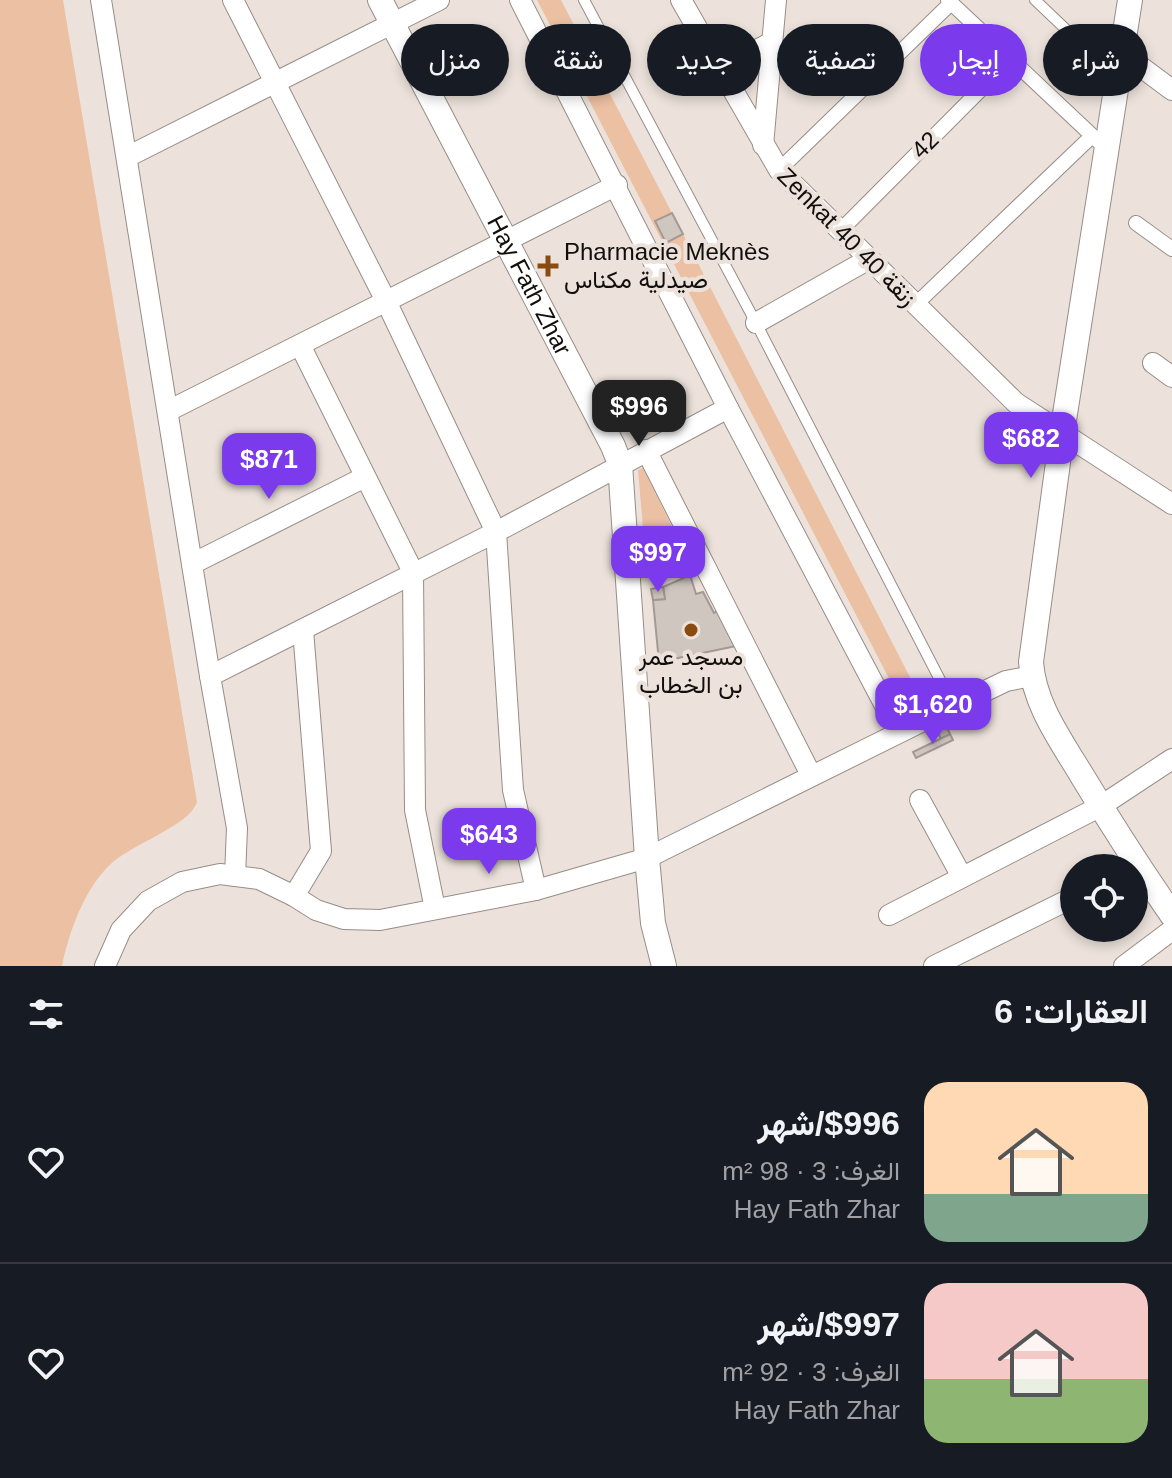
<!DOCTYPE html>
<html lang="ar">
<meta charset="utf-8">
<style>
body{margin:0;font-family:Helvetica,Vazirmatn,sans-serif;background:#242831;color:#f1f3f6;direction:rtl;height:100vh;display:flex;flex-direction:column;font-size:30px;white-space:nowrap}
*{box-sizing:border-box;margin:0}
p{font-size:26px;color:#9ea1a6}
.icon{flex:none;width:44px;height:44px;fill:none;stroke:currentColor;stroke-width:2;stroke-linecap:round;stroke-linejoin:round}
.map{position:relative;height:966px;overflow:hidden;direction:ltr}
.panel{display:flex;flex-direction:column;background:#171b24;flex:1}
.panel>*{flex:none}
.guide{position:absolute;left:24px;top:24px;width:1124px;height:72px;direction:rtl;display:flex;gap:16px}
.fabs{position:absolute;left:1060px;top:854px;display:grid;gap:16px}
.fabs a{display:grid;place-items:center;width:88px;height:88px;border-radius:50%;background:#171b24;box-shadow:0 4px 12px #0003;font-size:40px}
.price{position:absolute;translate:-50% -68px;padding:0 18px;border-radius:16px;background:#7c3aed;color:#fff;font-size:26px;line-height:52px;filter:drop-shadow(0 2px 4px #0008)}
.price::after{content:'';position:absolute;left:50%;top:48px;width:24px;height:18px;margin-left:-12px;background:inherit;clip-path:polygon(0 0,100% 0,50% 100%)}
.price.active{background:#222;color:#fff}
ul{padding:0;list-style:none}
li{display:flex;align-items:center;gap:24px;height:200px;padding:0 24px}
li+li{border-top:2px solid #363941}
li span{display:grid;place-items:center;flex:none;width:224px;height:160px;border-radius:24px;color:#555}
li>.icon{margin-inline-start:auto}
span .icon{width:96px;height:96px;fill:#fffc;stroke-width:1}
li b{font-size:34px}
h2{display:flex;justify-content:space-between;align-items:center;height:96px;padding:0 24px;font-size:34px}
.tag{padding:0 28px;border-radius:36px;background:#171b24;box-shadow:0 4px 12px #0003;font-size:28px;line-height:72px}
.tag.active{background:#7c3aed;color:#fff}
.map>svg:first-child{display:block}
.green{fill:#ecc0a2}
.building{fill:#d0c6c0;stroke:#a49a94;stroke-width:2}
.lines{fill:none;stroke-linecap:round;stroke-linejoin:round}
.service-casing{stroke:#978d87;stroke-width:12}
.pedestrian-casing{stroke:#978d87;stroke-width:16}
.minor-casing{stroke:#978d87;stroke-width:22}
.tertiary-casing{stroke:#978d87;stroke-width:26}
.service{stroke:#fff;stroke-width:10}
.pedestrian{stroke:#fff;stroke-width:14}
.minor{stroke:#fff;stroke-width:20}
.tertiary{stroke:#fff;stroke-width:24}
.poi-dot{fill:#8a4b11;stroke:#ece2db;stroke-width:3}
.labels{text-anchor:middle;stroke-width:8;stroke-linejoin:round;paint-order:stroke}
.street-label{font-size:24px;fill:#110e0c;stroke:#ece2db}
.poi-label{font-size:24px;fill:#110e0c;stroke:#ece2db;text-anchor:start}
</style>
<div class="map">
<svg width="1172" height="966" viewBox="0 0 1172 966">
<rect width="100%" height="100%" fill="#ece2db"/>
<!-- green -->
<g class="green">
<path d="M0,0H63L197,802C190,825 135,843 113,862C86,885 69,931 62,966H0Z"/>
<polygon points="537,0 561,0 672,213 655,221 666,242 683,234 916,689 904,693 894,688"/>
<polygon points="643,468 683,549 646,563 638,470"/>
</g>
<!-- building -->
<g class="building">
<polygon points="672,213 683,234 666,243 655,221"/>
<polygon points="690,575 696,594 703,592 714,613 717,611 736,646 659,662 653,600 665,599 663,587"/>
<polygon points="663,587 665,599 653,600 651,589"/>
<polygon points="926,684 950,734 941,739 916,689"/>
<polygon points="950,734 953,740 916,758 913,752"/>
</g>
<g class="lines">
<defs>
<g id="service">
<polyline points="584,0 756,323 954,707"/>
<polyline points="1035,0 1115,76"/>
</g>
<g id="pedestrian">
<polyline points="948,0 1099,142"/>
<polyline points="779,170 951,3"/>
<polyline points="1136,223 1172,249"/>
<polyline points="840,231 1010,60"/>
<polyline points="915,305 1092,136"/>
</g>
<g id="minor">
<polyline points="101,0 210,676 237,828 235,876"/>
<polyline points="233,0 386,301 496,532 513,790 536,890"/>
<polyline points="520,0 728,408 899,732"/>
<polyline points="681,0 779,170 1016,403 1172,504"/>
<path d="M707,49C732,56 749,57 771,42"/>
<polyline points="1121,52 1172,90"/>
<polyline points="763,145 776,0"/>
<polyline points="127,157 439,0"/>
<polyline points="756,323 869,259"/>
<polyline points="300,345 413,572 415,810 435,909"/>
<polyline points="1153,363 1172,377"/>
<polyline points="168,411 617,185"/>
<polyline points="646,450 811,775"/>
<polyline points="192,564 365,477"/>
<polyline points="210,676 496,532 728,408"/>
<polyline points="940,713 1006,681 1032,676"/>
<polyline points="920,800 962,877"/>
<polyline points="294,896 321,851 303,630"/>
<polyline points="889,915 1101,806 1172,759"/>
<polyline points="105,966 121,930 148,901 182,882 220,874 259,879 294,896 316,910 344,919 380,920 536,890 647,858 931,717"/>
<polyline points="934,966 1074,897"/>
<polyline points="1124,966 1172,930"/>
</g>
<g id="tertiary">
<path id="s1" d="M380,0L613,446L620,464L647,858L653,923L664,966"/>
<path d="M1130,0L1062,433L1031,662C1034,704 1060,739 1081,774C1110,822 1140,869 1172,915"/>
</g>
</defs>
<!-- service casing -->
<use href="#service" class="service-casing"/>
<!-- pedestrian casing -->
<use href="#pedestrian" class="pedestrian-casing"/>
<!-- minor casing -->
<use href="#minor" class="minor-casing"/>
<!-- tertiary casing -->
<use href="#tertiary" class="tertiary-casing"/>
<!-- service -->
<use href="#service" class="service"/>
<!-- pedestrian -->
<use href="#pedestrian" class="pedestrian"/>
<!-- minor -->
<use href="#minor" class="minor"/>
<!-- tertiary -->
<use href="#tertiary" class="tertiary"/>
</g>
<!-- markers -->
<g class="poi-dot">
<path d="M544 254h8v8h8v8h-8v8h-8v-8h-8v-8h8z"/>
<circle cx="691" cy="630" r="8"/>
</g>
<g class="labels">
<!-- street labels -->
<g class="street-label">
<text transform="translate(925 145) rotate(-45)" y="8">42</text>
<text transform="translate(847 237) rotate(45)" y="8">Zenkat 40 زنقة 40</text>
<text dy="8" stroke="none"><textPath href="#s1" startOffset="322">Hay Fath Zhar</textPath></text>
</g>
<!-- poi labels -->
<g class="poi-label">
<text x="564" y="260">Pharmacie Meknès<tspan x="564" dy="28">صيدلية مكناس</tspan></text>
<text x="691" y="665" text-anchor="middle">مسجد عمر<tspan x="691" dy="28">بن الخطاب</tspan></text>
</g>
</g>
</svg>
<div class="fabs">
<a><svg class="icon" aria-label="locate" viewBox="0 0 24 24"><circle cx="12" cy="12" r="6"/><path d="M12 2v4M12 18v4M2 12h4M18 12h4"/></svg></a>
</div>
<b class="price active" style="left:639px;top:448px">$996</b>
<b class="price" style="left:1031px;top:480px">$682</b>
<b class="price" style="left:269px;top:501px">$871</b>
<b class="price" style="left:658px;top:594px">$997</b>
<b class="price" style="left:933px;top:746px">$1,620</b>
<b class="price" style="left:489px;top:876px">$643</b>
<div class="guide">
<a class="tag">شراء</a>
<a class="tag active">إيجار</a>
<a class="tag">تصفية</a>
<a class="tag">جديد</a>
<a class="tag">شقة</a>
<a class="tag">منزل</a>
</div>
</div>
<section class="panel">
<h2>العقارات: 6<svg class="icon" aria-label="filters" viewBox="0 0 24 24"><path d="M4 7h16M4 17h16"/><circle cx="9" cy="7" r="2"/><circle cx="15" cy="17" r="2"/></svg></h2>
<ul>
<li><span style="background:linear-gradient(#ffd9b3 70%,#7fa58c 0)"><svg class="icon" aria-label="home" viewBox="0 0 24 24"><path d="M3 11l9-7 9 7M6 9v11h12V9"/></svg></span><div><b>$996/شهر</b><p>الغرف: 3 · 98 m²</p><p>Hay Fath Zhar</p></div><svg class="icon" aria-label="heart" viewBox="0 0 24 24"><path d="M12 20l-8-8c-3-5 5-10 8-4 3-6 11-1 8 4z"/></svg></li>
<li><span style="background:linear-gradient(#f6c9c9 60%,#8fb573 0)"><svg class="icon" aria-label="home" viewBox="0 0 24 24"><path d="M3 11l9-7 9 7M6 9v11h12V9"/></svg></span><div><b>$997/شهر</b><p>الغرف: 3 · 92 m²</p><p>Hay Fath Zhar</p></div><svg class="icon" aria-label="heart" viewBox="0 0 24 24"><path d="M12 20l-8-8c-3-5 5-10 8-4 3-6 11-1 8 4z"/></svg></li>
</ul>
</section>
